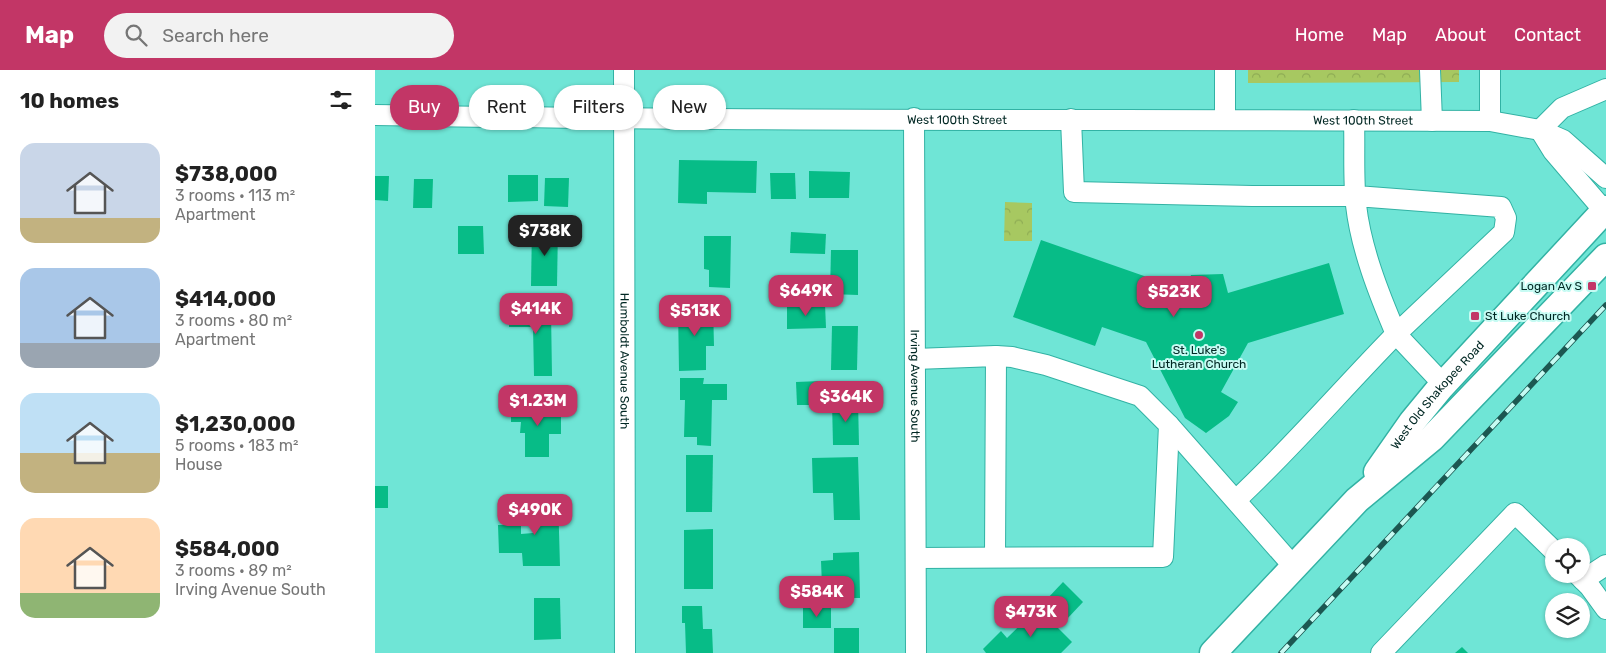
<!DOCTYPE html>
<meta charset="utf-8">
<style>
body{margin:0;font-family:Rubik,sans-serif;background:#f2f2f2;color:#222;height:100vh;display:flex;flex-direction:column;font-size:19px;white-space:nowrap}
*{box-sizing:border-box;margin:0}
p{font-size:16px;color:#767676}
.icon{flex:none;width:28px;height:28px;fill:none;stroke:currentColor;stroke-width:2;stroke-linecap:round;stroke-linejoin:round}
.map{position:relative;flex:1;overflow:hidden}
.panel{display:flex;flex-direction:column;background:#fff;width:375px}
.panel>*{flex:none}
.hud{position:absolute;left:15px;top:15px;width:475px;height:45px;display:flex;gap:10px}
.controls{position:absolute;left:1170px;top:468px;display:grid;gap:10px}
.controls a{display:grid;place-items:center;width:45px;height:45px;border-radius:50%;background:#fff;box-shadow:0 1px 4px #0004;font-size:25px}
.price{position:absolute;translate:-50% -42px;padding:0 11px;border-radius:10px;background:#c23666;color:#fff;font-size:16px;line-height:32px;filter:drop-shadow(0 1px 2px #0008)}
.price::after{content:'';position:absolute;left:50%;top:30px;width:15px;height:11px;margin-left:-8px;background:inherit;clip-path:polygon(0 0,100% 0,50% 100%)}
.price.active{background:#222;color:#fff}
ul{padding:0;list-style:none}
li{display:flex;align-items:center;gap:15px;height:125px;padding:0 20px}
li span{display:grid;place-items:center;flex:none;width:140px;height:100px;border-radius:15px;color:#555}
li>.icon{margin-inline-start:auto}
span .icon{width:60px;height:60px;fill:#fffc;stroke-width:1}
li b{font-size:21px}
h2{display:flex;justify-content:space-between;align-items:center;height:60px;padding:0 20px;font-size:21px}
.tag{padding:0 18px;border-radius:22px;background:#fff;box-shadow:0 1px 4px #0004;font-size:18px;line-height:45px}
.tag.active{background:#c23666;color:#fff}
header{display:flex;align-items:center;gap:30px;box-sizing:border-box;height:70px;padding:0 25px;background:#c23666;color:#fff}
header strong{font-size:24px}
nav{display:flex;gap:28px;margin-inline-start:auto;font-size:18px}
.search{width:350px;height:45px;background:#f2f2f2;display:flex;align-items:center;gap:12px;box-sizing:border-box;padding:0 18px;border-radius:28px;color:#767676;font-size:19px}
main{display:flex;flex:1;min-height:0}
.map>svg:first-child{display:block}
.park{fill:url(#park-crowns)}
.building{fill:#07bc87}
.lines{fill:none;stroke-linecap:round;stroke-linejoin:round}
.minor-casing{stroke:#32b2a4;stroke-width:22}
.major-casing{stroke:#32b2a4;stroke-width:29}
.minor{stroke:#fff;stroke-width:20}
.major{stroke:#fff;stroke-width:26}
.rail-casing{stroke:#1c5751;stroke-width:5.5}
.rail{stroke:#c6fbf3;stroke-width:4;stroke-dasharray:11;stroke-linecap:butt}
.poi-dot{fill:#c23666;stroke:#c6fbf3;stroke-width:2}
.labels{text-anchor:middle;stroke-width:4;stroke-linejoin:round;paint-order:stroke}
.street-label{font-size:12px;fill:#002723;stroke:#c6fbf3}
.poi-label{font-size:12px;fill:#002723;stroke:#c6fbf3;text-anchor:end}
</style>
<header>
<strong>Map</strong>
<div class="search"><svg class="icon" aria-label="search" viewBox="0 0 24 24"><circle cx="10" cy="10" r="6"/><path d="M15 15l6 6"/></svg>Search here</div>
<nav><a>Home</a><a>Map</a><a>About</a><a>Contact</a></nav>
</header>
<main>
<section class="panel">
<h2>10 homes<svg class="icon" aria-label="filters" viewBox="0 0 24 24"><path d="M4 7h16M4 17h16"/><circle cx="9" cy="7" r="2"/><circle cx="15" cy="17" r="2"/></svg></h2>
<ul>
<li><span style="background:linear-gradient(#c9d6e8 75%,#c2b280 0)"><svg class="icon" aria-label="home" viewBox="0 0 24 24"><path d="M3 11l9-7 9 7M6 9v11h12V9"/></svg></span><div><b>$738,000</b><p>3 rooms · 113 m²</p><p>Apartment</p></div></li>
<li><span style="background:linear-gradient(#a9c7e8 75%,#9aa5b1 0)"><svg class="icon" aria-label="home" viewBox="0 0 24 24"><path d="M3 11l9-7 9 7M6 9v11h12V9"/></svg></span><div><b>$414,000</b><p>3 rooms · 80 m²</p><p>Apartment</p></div></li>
<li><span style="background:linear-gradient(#bfe0f5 60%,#c2b280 0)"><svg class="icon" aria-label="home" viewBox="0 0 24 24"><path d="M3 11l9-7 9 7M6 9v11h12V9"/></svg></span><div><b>$1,230,000</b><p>5 rooms · 183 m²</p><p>House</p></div></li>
<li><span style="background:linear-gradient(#ffd9b3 75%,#8fb573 0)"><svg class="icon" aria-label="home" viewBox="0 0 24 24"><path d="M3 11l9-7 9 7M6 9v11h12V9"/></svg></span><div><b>$584,000</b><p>3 rooms · 89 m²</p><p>Irving Avenue South</p></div></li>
</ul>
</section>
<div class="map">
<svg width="1231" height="583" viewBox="0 0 1231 583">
<defs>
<pattern id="park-crowns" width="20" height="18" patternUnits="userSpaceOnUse" patternTransform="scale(1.25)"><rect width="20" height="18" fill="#a7c861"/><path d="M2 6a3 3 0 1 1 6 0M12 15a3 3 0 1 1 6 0" fill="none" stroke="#8eac54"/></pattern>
</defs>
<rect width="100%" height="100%" fill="#6fe5d6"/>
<!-- park -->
<g class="park">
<polygon points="873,0 1084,0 1084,12 873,13"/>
<polygon points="630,132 657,133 657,171 629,171"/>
</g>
<!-- building -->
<g class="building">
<polygon points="304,90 382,91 381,123 332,122 332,134 303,133"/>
<polygon points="434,101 475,102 474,128 434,128"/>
<polygon points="395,103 420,103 421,129 396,129"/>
<polygon points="133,105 163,105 163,131 133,132"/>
<polygon points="0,106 14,106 13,131 0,130"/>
<polygon points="170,108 194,108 193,137 169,136"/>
<polygon points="39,109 58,109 57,138 38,138"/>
<polygon points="83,156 108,156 109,184 83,184"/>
<polygon points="157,157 183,157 182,216 156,216"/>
<polygon points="416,162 451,164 450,184 415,183"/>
<polygon points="329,166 356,166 355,218 334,217 334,200 329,199"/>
<polygon points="666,170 812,221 816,205 848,204 853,223 954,193 969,244 873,273 846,322 863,332 854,346 831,363 810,348 771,272 727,257 720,276 638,247"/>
<polygon points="456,180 483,180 483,225 455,224"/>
<polygon points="450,234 451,258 412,259 412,235"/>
<polygon points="134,235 157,235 157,241 176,241 177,306 159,306 158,257 134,257"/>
<polygon points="338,236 339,276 331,276 331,300 304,301 303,237"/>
<polygon points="457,256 483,256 482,300 456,300"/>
<polygon points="305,308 329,308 328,314 352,314 352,330 337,330 336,376 322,375 322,367 309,367 310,330 305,330"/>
<polygon points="446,311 446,335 422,335 421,312"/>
<polygon points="483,331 484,375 458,375 457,332"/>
<polygon points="136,335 186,335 186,364 174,364 174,387 150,387 150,363 145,363 146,352 136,352"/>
<polygon points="311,385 338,385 337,442 311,442"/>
<polygon points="483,387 485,450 459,450 458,423 438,423 437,388"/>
<rect x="0" y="416" width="13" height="22"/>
<polygon points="157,427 183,427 185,496 148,496 147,483 124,483 123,455 146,455 146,464 158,463"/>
<polygon points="338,459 338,519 309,519 309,460"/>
<polygon points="484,482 485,528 458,528 458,516 447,516 446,491 458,490 458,483"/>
<polygon points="688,512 708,532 691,550 671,530"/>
<polygon points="159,528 185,528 186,569 159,570"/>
<polygon points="307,536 327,536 328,559 337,559 338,583 311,583 310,553 307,553"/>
<rect x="428" y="538" width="28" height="20"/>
<polygon points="663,538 697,572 686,583 611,583 608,579 626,561 632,568"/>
<rect x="459" y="558" width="25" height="25"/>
<polygon points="1087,577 1093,583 1080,583"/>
</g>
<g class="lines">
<defs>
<g id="minor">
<path id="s1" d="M249,0L250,583"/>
<polyline points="850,0 850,50"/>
<polyline points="1055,0 1057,51"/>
<path id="s2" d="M0,45C372,52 743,49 1115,51L1165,60L1188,70L1231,108"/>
<path id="s3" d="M539,48L541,583"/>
<path d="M696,49L699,122L877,126H981L1126,137L1131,148L1129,162L1021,264C1004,224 986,179 981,135C978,108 980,78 979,50"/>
<polyline points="1115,51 1115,0"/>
<polyline points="1165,60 1178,81 1231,143"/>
<polyline points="1165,60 1187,38 1231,19"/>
<polyline points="540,289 621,286 620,487"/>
<polyline points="794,355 919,497"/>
<path d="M861,430C917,378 967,319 1021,264L1068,314"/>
<polyline points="541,488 788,487 794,355 765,326 671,295 637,287 621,286"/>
<polyline points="1202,504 1215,517 1231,539"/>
<polyline points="1208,510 1231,495"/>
<polyline points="1006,583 1140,443 1179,481"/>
</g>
<g id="major">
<path id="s4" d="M1002,402L1037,352L1065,318L1231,139"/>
<polyline points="838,583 982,430 1057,368 1231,187"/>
</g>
</defs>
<!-- minor casing -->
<use href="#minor" class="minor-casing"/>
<!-- major casing -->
<use href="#major" class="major-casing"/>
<!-- minor -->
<use href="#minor" class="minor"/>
<!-- major -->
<use href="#major" class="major"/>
<defs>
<polyline id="rail" points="906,583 1231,235"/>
</defs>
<!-- rail casing -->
<use href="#rail" class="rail-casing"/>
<!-- rail -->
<use href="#rail" class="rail"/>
</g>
<!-- markers -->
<g class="poi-dot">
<rect x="1212" y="211" width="10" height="10" rx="2.5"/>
<rect x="1095" y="241" width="10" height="10" rx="2.5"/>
<circle cx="824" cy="265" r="5"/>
</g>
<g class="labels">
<!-- street labels -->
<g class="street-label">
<text dy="4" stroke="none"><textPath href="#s2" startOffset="582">West 100th Street</textPath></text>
<text dy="4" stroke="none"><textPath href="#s2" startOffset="988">West 100th Street</textPath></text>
<text dy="4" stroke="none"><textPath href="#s1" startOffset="291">Humboldt Avenue South</textPath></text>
<text dy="4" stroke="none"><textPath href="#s3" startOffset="268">Irving Avenue South</textPath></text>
<text dy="4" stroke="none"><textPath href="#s4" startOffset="98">West Old Shakopee Road</textPath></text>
</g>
<!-- poi labels -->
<g class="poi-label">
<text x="1207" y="220">Logan Av S</text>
<text x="1110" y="250" text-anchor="start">St Luke Church</text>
<text x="824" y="284" text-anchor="middle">St. Luke's<tspan x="824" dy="14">Lutheran Church</tspan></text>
</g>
</g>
</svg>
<div class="controls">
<a><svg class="icon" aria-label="locate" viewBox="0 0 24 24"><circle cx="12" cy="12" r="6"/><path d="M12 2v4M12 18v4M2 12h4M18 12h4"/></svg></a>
<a><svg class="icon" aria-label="layers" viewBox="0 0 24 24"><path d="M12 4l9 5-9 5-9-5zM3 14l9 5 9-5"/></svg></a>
</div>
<b class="price active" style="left:170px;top:187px">$738K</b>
<b class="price" style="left:431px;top:247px">$649K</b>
<b class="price" style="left:799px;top:248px">$523K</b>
<b class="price" style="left:161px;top:265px">$414K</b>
<b class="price" style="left:320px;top:267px">$513K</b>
<b class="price" style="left:471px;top:353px">$364K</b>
<b class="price" style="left:163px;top:357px">$1.23M</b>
<b class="price" style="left:160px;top:466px">$490K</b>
<b class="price" style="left:442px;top:548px">$584K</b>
<b class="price" style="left:656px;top:568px">$473K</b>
<div class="hud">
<a class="tag active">Buy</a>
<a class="tag">Rent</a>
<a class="tag">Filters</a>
<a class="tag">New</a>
</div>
</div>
</main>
